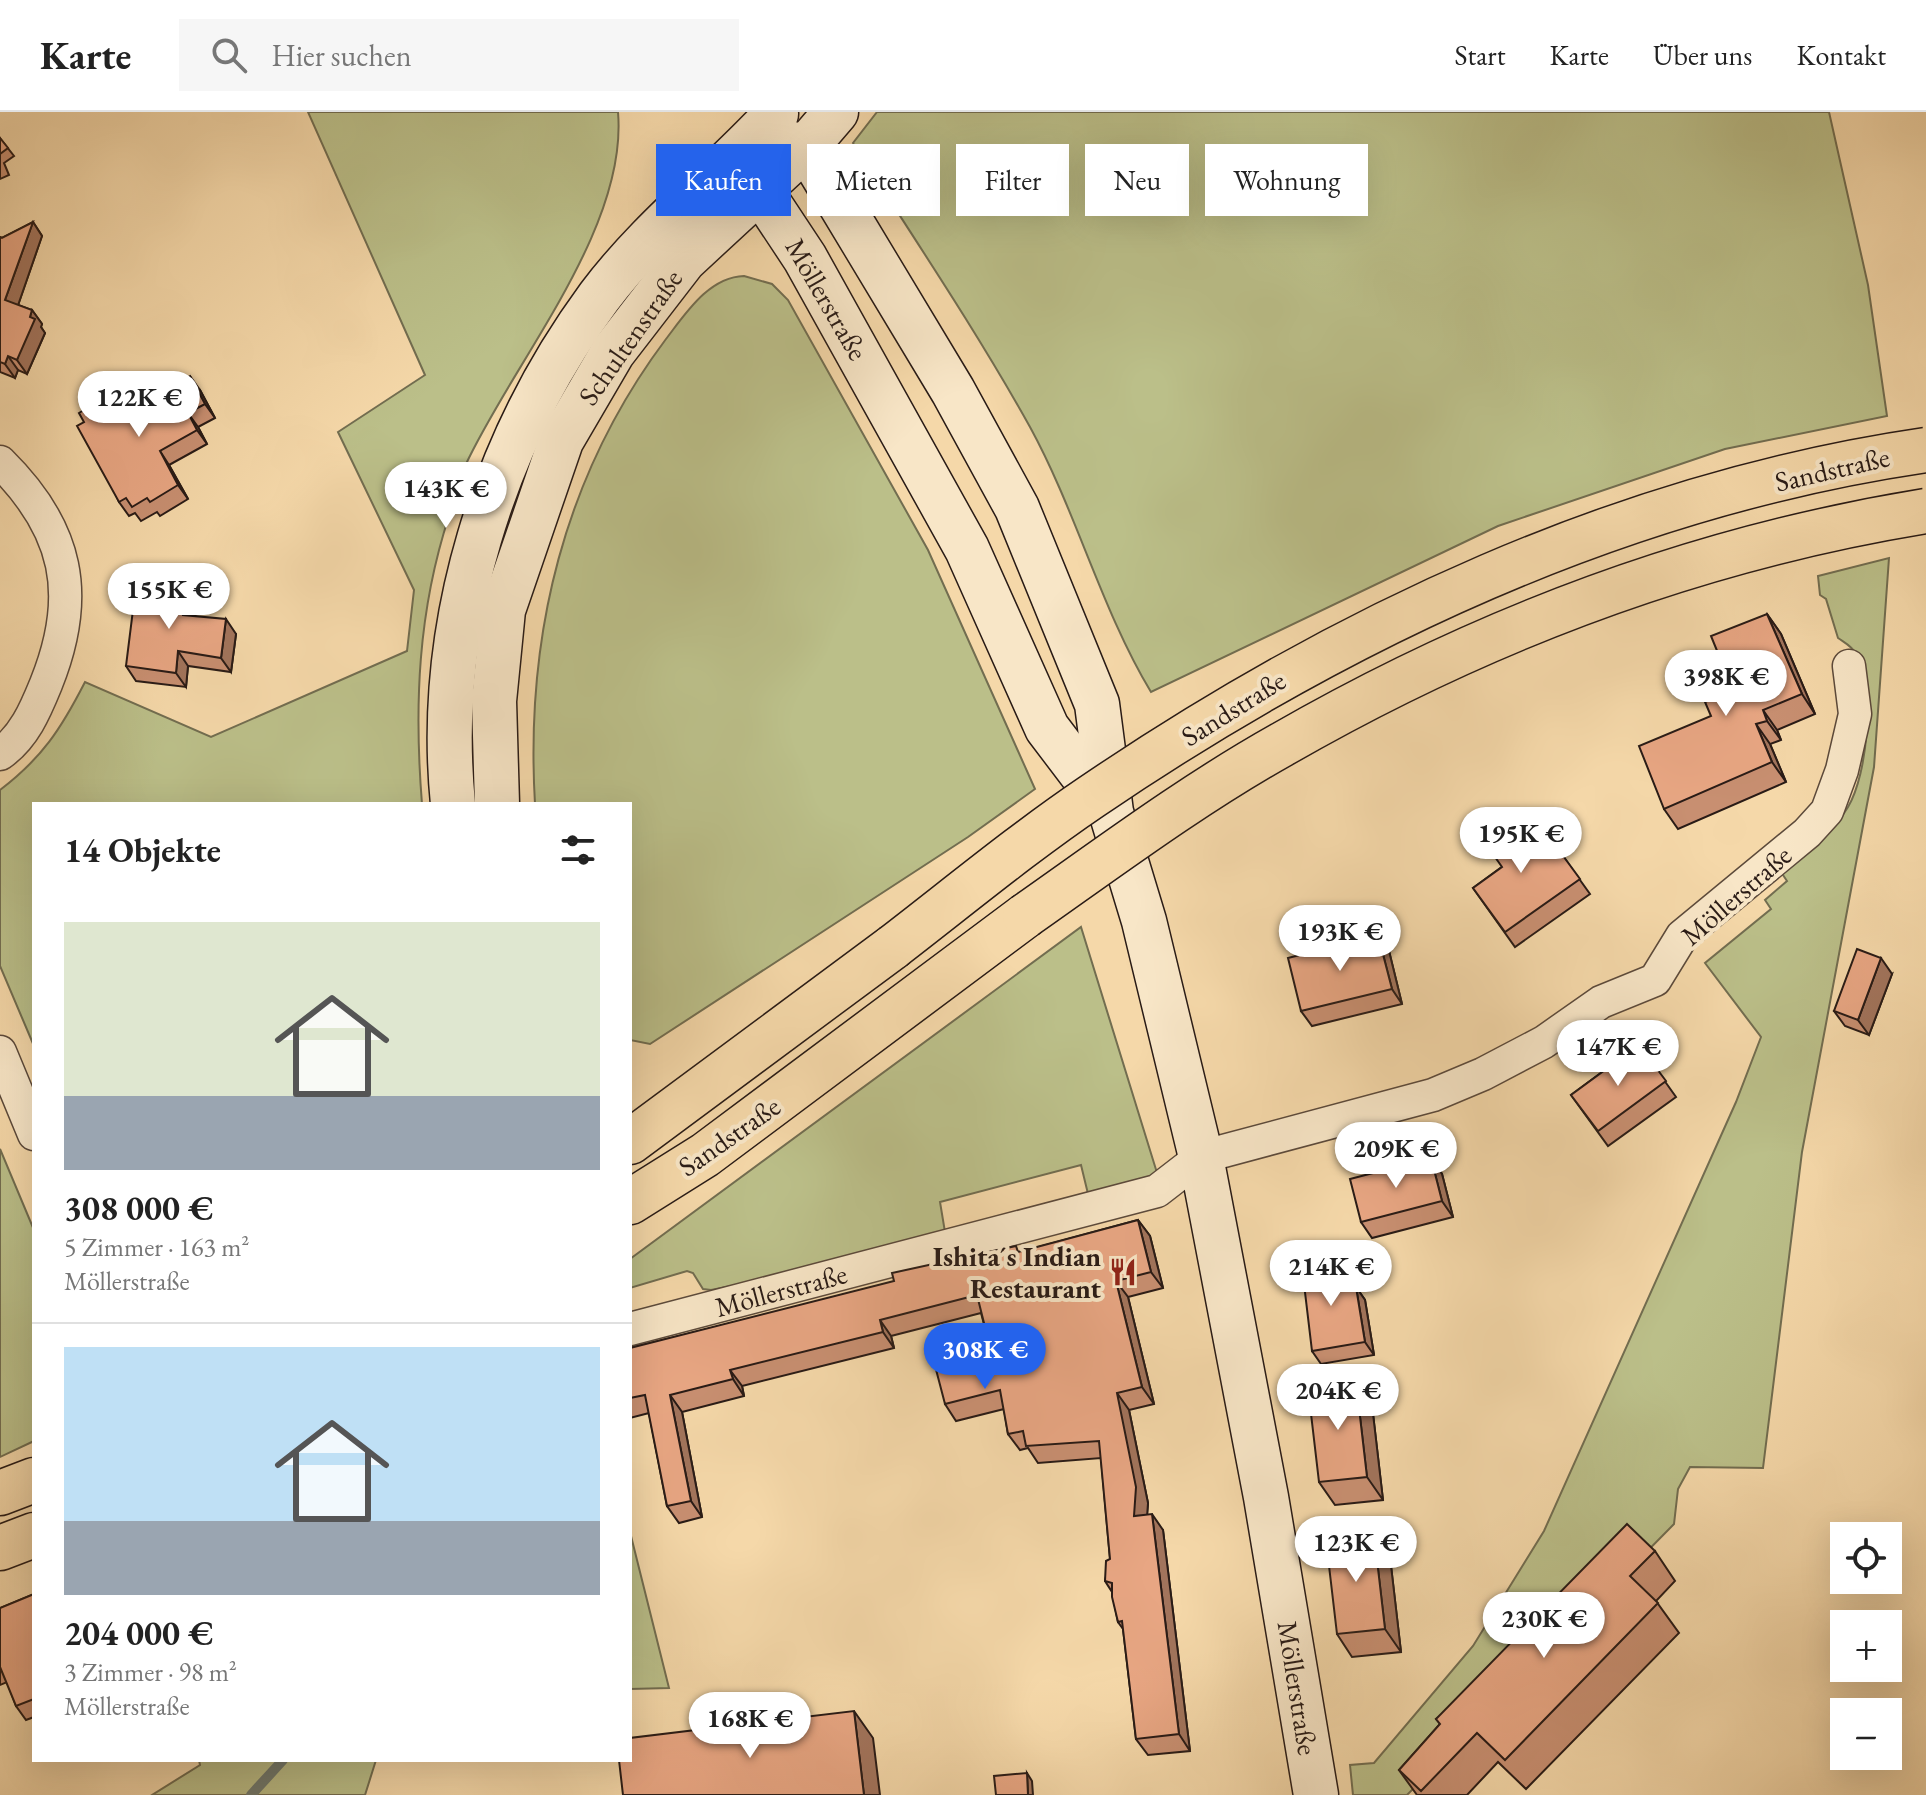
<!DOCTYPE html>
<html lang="de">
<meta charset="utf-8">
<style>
body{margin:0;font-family:"EB Garamond",serif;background:#f6f6f6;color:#222;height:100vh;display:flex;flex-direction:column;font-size:30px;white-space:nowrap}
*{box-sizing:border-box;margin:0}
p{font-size:26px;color:#767676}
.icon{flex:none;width:44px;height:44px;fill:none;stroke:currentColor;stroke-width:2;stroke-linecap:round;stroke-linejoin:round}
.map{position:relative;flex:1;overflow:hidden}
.sheet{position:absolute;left:32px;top:690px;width:600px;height:960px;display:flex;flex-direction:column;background:#fff;border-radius:0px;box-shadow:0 8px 32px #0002}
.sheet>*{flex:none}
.guide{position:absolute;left:656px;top:32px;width:760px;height:72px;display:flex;gap:16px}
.controls{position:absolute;left:1830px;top:1410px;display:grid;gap:16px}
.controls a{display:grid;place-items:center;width:72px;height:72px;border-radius:0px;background:#fff;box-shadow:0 8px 32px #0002;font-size:40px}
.price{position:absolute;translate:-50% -68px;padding:0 18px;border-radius:28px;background:#fff;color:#222;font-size:26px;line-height:52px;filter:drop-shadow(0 2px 4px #0008)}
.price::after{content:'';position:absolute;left:50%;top:48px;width:24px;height:18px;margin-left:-12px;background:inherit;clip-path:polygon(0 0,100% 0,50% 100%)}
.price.selected{background:#2563eb;color:#fff}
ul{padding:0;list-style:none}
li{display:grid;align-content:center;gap:16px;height:424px;padding:0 32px}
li+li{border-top:2px solid #e0e0e0}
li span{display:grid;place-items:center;height:248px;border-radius:0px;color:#555}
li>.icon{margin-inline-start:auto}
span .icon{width:144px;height:144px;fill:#fffc;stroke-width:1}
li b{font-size:34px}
h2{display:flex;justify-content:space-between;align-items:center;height:96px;padding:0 32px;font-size:34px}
.pill{padding:0 28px;border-radius:0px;background:#fff;box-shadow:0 8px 32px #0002;font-size:28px;line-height:72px}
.pill.selected{background:#2563eb;color:#fff}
header{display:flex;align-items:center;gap:48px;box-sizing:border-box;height:112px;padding:0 40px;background:#fff;border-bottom:2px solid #e0e0e0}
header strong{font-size:38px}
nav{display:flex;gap:44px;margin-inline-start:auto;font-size:28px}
.search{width:560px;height:72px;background:#f6f6f6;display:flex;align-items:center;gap:20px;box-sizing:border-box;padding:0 28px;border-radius:0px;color:#767676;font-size:30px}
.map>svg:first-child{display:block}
.green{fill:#bbbf89;stroke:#726d50;stroke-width:2}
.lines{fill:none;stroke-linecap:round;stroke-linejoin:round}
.stream{stroke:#6f7a71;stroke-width:10}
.street-casing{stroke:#5c4a3b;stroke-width:35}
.secondary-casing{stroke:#291b16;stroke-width:47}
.primary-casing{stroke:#291b16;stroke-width:47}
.street{stroke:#f8e6c7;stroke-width:32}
.secondary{stroke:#f8e6c7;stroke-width:44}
.primary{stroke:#f5d8a9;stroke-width:44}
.primary-bridge-casing{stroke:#291b16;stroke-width:47;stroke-linecap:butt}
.primary-bridge{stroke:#f5d8a9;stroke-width:44}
.wall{fill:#c88f71;stroke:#291b16;stroke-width:2}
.shaded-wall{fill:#a2745c;stroke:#291b16;stroke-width:2}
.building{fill:#e8a683;stroke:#291b16;stroke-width:2}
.labels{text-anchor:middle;stroke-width:8;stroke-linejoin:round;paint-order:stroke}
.street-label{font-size:28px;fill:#291b16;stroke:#f8e6c7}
.poi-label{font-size:28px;font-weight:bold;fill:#291b16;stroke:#f8e6c7;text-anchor:end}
</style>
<header>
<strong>Karte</strong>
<div class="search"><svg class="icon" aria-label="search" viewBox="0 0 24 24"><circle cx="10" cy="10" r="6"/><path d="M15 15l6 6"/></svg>Hier suchen</div>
<nav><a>Start</a><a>Karte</a><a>Über uns</a><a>Kontakt</a></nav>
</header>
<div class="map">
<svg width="1926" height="1683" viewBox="0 0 1926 1683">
<rect width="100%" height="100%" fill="#f5d8a9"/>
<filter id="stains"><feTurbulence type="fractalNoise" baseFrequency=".0025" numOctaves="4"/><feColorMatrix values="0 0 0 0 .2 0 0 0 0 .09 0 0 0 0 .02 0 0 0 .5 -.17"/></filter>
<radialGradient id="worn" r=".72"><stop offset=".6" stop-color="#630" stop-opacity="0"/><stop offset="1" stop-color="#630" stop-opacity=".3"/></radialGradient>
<!-- green -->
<g class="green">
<path d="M308,0H618C628,117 514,249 466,352C458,368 454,387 449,404C418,499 414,593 422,692H34V934L0,854V678C42,646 61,617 85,570L211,625L407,539L414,478L338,320L425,263Z"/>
<path d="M877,0H1829L1868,173L1887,304L1725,337L1498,414L1151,580C1102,499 1076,399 1030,315C976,218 913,125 853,31Z"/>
<path d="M744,164L772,172L788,188L928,438L1035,677L968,725L650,932L630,928V692H535C525,523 564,363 666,227C686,201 709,165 744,164Z"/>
<path d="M1889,446L1874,655L1802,1040L1763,1356L1690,1355L1678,1377L1674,1412L1407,1683H1353L1350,1653L1374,1651L1473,1534L1544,1419L1736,990L1761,925L1705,851L1771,797L1765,788L1787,769L1781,760C1805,740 1832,722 1848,695C1868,661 1875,577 1856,542C1852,534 1845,531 1838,526L1826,487L1820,483L1818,464Z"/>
<polygon points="1081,815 1158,1064 1089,1086 1081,1053 940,1090 945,1120 808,1159 711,1178 703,1177 693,1161 687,1159 630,1176 630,1147"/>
<polygon points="0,1037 34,1118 34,1329 0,1345"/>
<polygon points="630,1420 669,1576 630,1577"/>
<polygon points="199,1648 376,1648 365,1683 152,1683 200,1653"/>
</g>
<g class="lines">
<!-- stream -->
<polyline class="stream" points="251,1683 283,1648"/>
<defs>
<g id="street">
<path d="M0,350C68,417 82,483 46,572C35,599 24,625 0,642"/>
<polyline points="0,940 34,1022"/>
<polyline points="630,1217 1157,1079 1201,1045 1433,983 1483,962 1544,930 1601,890 1655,868 1682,824 1807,721 1827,699 1842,658 1855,602 1849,554"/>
</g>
<g id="secondary">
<polyline points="756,24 806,35 953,279 1017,396 1097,592 1111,700 1144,809 1201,1045 1266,1385 1316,1683"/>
<polyline points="758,49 760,78 805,146 967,437 1047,616 1110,699"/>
<path d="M453,692C435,513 493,329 599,185C649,118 719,64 776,2"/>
<polyline points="497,692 494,589 503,498 561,329 613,240 684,148 806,35 836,0"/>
</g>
<g id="primary">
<polyline points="630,1030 893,835"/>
<polyline points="630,1090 705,1043 1025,804"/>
<polyline points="0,1381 34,1368"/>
<polyline points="0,1436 34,1423"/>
</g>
</defs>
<!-- street casing -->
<use href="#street" class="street-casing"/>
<!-- secondary casing -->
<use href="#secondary" class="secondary-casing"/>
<!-- primary casing -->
<use href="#primary" class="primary-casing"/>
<!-- street -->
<use href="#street" class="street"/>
<!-- secondary -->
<use href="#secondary" class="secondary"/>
<!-- primary -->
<use href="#primary" class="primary"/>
<defs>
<g id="primary-bridge">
<path d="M1025,804C1109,745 1192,683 1281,633C1481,518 1698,436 1926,399"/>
<path d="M893,835C958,785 1023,731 1091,685C1341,515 1624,382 1926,338"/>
</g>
</defs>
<!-- primary-bridge casing -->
<use href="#primary-bridge" class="primary-bridge-casing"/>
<!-- primary-bridge -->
<use href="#primary-bridge" class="primary-bridge"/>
</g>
<!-- wall -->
<g class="wall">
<polygon points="0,26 14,44 4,51 9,63 0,67"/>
<polygon points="33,110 42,124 18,193 32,198 42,212 41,215 45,221 27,262 18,258 15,266 0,260 0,125 2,126"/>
<polygon points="200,278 215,306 198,315 207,332 169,353 188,387 160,404 157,400 141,409 135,401 129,404 119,390 84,310 120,282 136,294"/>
<polygon points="196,495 195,504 236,522 231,560 188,554 186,575 136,569 126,554"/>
<polygon points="1767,502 1781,522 1815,602 1777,618 1781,628 1770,632 1786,670 1678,717 1664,697 1711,604 1733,578"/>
<polygon points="1547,722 1590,782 1515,835 1473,776"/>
<polygon points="1378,823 1389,839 1402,892 1312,914 1301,899"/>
<polygon points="1892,862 1869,923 1845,914 1834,899"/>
<polygon points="1639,933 1676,985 1608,1034 1571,983"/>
<polygon points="1442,1062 1453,1105 1372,1126 1361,1110"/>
<polygon points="1138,1108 1150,1124 1163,1176 1128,1185 1154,1292 1129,1298 1148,1391 1147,1402 1163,1418 1190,1639 1148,1643 1136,1627 1123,1517 1118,1510 1112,1480 1105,1469 1110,1447 1101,1346 1038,1351 1028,1336 1020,1338 1008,1322 1004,1297 956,1309 945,1292 989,1231 981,1201 891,1224 894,1236 742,1274 744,1284 682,1300 702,1405 679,1411 667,1394 649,1301 630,1306 630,1236 1020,1140"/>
<polygon points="1337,1149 1346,1162 1349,1176 1356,1175 1365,1188 1374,1243 1321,1252 1312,1239"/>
<polygon points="1356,1270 1372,1293 1383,1388 1335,1393 1319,1370"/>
<polygon points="1655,1439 1675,1469 1656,1489 1679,1521 1526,1677 1498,1650 1467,1683 1417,1683 1399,1658 1440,1612 1436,1607"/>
<polygon points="1390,1445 1401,1540 1352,1545 1337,1522"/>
<polygon points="34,1482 34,1605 26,1608 16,1594 7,1570 0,1573 0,1496"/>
</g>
<!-- shaded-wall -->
<g class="shaded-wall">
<polygon points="33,110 42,124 15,202 5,188"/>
<polygon points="32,198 42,212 41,215 45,221 27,262 17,248"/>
<polygon points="8,244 18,258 15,266 5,252"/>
<polygon points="190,264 200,278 215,306 205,292"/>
<polygon points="188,301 198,315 207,332 197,318"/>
<polygon points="160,339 169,353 188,387 178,373"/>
<polygon points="186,481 196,495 193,517 183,503"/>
<polygon points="1767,502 1781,522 1815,602 1802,582"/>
<polygon points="226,507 236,522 231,560 221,546"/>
<polygon points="178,539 188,554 186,575 176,561"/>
<polygon points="1763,598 1777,618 1781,628 1767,609"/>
<polygon points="1756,612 1770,632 1786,670 1772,650"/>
<polygon points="1378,823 1389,839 1402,892 1392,877"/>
<polygon points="1881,846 1892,862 1869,923 1858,908"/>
<polygon points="1431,1046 1442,1062 1453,1105 1442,1089"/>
<polygon points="1138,1108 1150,1124 1163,1176 1151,1160"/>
<polygon points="1337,1149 1346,1162 1351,1191 1342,1177"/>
<polygon points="1116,1169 1128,1185 1154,1292 1142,1275"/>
<polygon points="1356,1175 1365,1188 1374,1243 1365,1230"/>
<polygon points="880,1208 891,1224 894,1236 883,1220"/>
<polygon points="730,1258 742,1274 744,1284 733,1267"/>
<polygon points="1356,1270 1372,1293 1383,1388 1367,1365"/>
<polygon points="1117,1281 1129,1298 1148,1391 1146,1420 1134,1404"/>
<polygon points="670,1283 682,1300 702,1405 691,1389"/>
<polygon points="1152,1402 1163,1418 1190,1639 1179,1622"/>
<polygon points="1374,1422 1390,1445 1401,1540 1385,1517"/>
<polygon points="854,1599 873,1626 880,1683 864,1683"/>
<polygon points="1027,1661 1032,1669 1033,1683 1028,1683"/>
</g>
<!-- building -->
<g class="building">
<polygon points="0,26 8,36 0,42"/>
<polygon points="33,110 5,188 32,198 30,205 35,207 17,248 8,244 5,252 0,250 0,125 2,126"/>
<polygon points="190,264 205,292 188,301 197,318 160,339 178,373 150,390 147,386 132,395 126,386 119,390 77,314 84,310 79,301 117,278 120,283 126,279 135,295"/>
<polygon points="136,474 186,481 183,503 226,507 221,546 178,539 176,561 126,554"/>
<polygon points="1767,502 1802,582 1763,598 1767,609 1756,612 1772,650 1664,697 1639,634 1711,604 1705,590 1733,578 1711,524"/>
<polygon points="1492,702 1521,741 1547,722 1580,767 1505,820 1473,776 1502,755 1474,715"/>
<polygon points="1378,823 1392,877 1301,899 1288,846"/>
<polygon points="1857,837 1881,846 1858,908 1834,899"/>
<polygon points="1639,933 1666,969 1598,1019 1571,983"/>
<polygon points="1431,1046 1442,1089 1361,1110 1350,1067"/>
<polygon points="1138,1108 1151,1160 1116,1169 1142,1275 1117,1281 1136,1375 1134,1404 1152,1402 1179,1622 1136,1627 1122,1509 1118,1510 1112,1485 1112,1471 1105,1469 1106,1449 1110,1447 1099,1329 1026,1334 1023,1319 1008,1322 1000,1278 945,1292 933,1246 989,1231 977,1183 880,1208 883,1220 730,1258 733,1267 670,1283 691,1389 667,1394 645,1283 630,1286 630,1236 894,1169 892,1161 1016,1134 1018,1140"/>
<polygon points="1337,1149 1342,1177 1356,1175 1365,1230 1312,1239 1302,1155"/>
<polygon points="1356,1270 1367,1365 1319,1370 1308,1276"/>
<polygon points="1627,1412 1655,1439 1630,1464 1658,1491 1505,1648 1477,1621 1421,1679 1399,1658 1440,1612 1436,1607"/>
<polygon points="1374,1422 1385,1517 1337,1522 1326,1428"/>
<polygon points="34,1482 34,1587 16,1594 0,1555 0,1496"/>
<polygon points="854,1599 864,1683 623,1683 619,1648 630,1648 630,1626"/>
<polygon points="1027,1661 1028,1683 996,1683 994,1664"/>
</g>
<!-- icons -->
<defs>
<symbol id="restaurant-bare" viewBox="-9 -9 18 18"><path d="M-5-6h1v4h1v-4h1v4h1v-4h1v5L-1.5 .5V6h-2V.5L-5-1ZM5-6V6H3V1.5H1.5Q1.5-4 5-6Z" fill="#8f2418" stroke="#f8e6c7" stroke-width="2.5" paint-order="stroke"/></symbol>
</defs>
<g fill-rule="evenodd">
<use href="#restaurant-bare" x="1103" y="1140" width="40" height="40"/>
</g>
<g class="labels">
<!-- street labels -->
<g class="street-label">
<text transform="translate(827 187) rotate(60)" y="10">Möllerstraße</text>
<text transform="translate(630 225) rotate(-55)" y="10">Schultenstraße</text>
<text transform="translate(1832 357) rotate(-13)" y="10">Sandstraße</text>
<text transform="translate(1233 596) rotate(-32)" y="10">Sandstraße</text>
<text transform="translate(1736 783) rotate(-41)" y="10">Möllerstraße</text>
<text transform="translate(729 1024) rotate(-35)" y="10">Sandstraße</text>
<text transform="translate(781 1178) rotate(-15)" y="10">Möllerstraße</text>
<text transform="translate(1298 1576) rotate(81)" y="10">Möllerstraße</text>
</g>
<!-- poi labels -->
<g class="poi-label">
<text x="1101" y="1154">Ishita´s Indian<tspan x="1101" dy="32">Restaurant</tspan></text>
</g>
</g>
<rect width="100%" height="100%" filter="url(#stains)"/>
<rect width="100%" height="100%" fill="url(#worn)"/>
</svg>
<div class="controls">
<a><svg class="icon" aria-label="locate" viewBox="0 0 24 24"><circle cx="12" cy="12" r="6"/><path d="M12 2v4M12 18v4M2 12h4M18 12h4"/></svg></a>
<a>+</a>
<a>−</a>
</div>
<b class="price" style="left:139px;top:327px">122K €</b>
<b class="price" style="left:446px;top:418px">143K €</b>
<b class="price" style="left:169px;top:519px">155K €</b>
<b class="price" style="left:1726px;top:606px">398K €</b>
<b class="price" style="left:1521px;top:763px">195K €</b>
<b class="price" style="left:1340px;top:861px">193K €</b>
<b class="price" style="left:1618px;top:976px">147K €</b>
<b class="price" style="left:1396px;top:1078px">209K €</b>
<b class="price" style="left:1331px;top:1196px">214K €</b>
<b class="price selected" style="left:985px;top:1279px">308K €</b>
<b class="price" style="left:1338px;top:1320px">204K €</b>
<b class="price" style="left:1356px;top:1472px">123K €</b>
<b class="price" style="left:1544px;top:1548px">230K €</b>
<b class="price" style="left:750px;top:1648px">168K €</b>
<div class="guide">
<a class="pill selected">Kaufen</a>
<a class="pill">Mieten</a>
<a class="pill">Filter</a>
<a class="pill">Neu</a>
<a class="pill">Wohnung</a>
</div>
<section class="sheet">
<h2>14 Objekte<svg class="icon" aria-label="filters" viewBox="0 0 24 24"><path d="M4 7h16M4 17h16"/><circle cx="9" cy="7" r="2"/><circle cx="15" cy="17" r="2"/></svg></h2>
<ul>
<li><span style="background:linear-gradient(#dfe7d0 70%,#9aa5b1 0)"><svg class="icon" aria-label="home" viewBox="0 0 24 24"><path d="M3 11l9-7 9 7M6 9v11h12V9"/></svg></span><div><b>308 000 €</b><p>5 Zimmer · 163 m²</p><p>Möllerstraße</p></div></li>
<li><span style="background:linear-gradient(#bfe0f5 70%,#9aa5b1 0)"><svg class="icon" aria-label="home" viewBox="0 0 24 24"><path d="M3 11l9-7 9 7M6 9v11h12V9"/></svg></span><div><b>204 000 €</b><p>3 Zimmer · 98 m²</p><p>Möllerstraße</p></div></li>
</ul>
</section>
</div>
